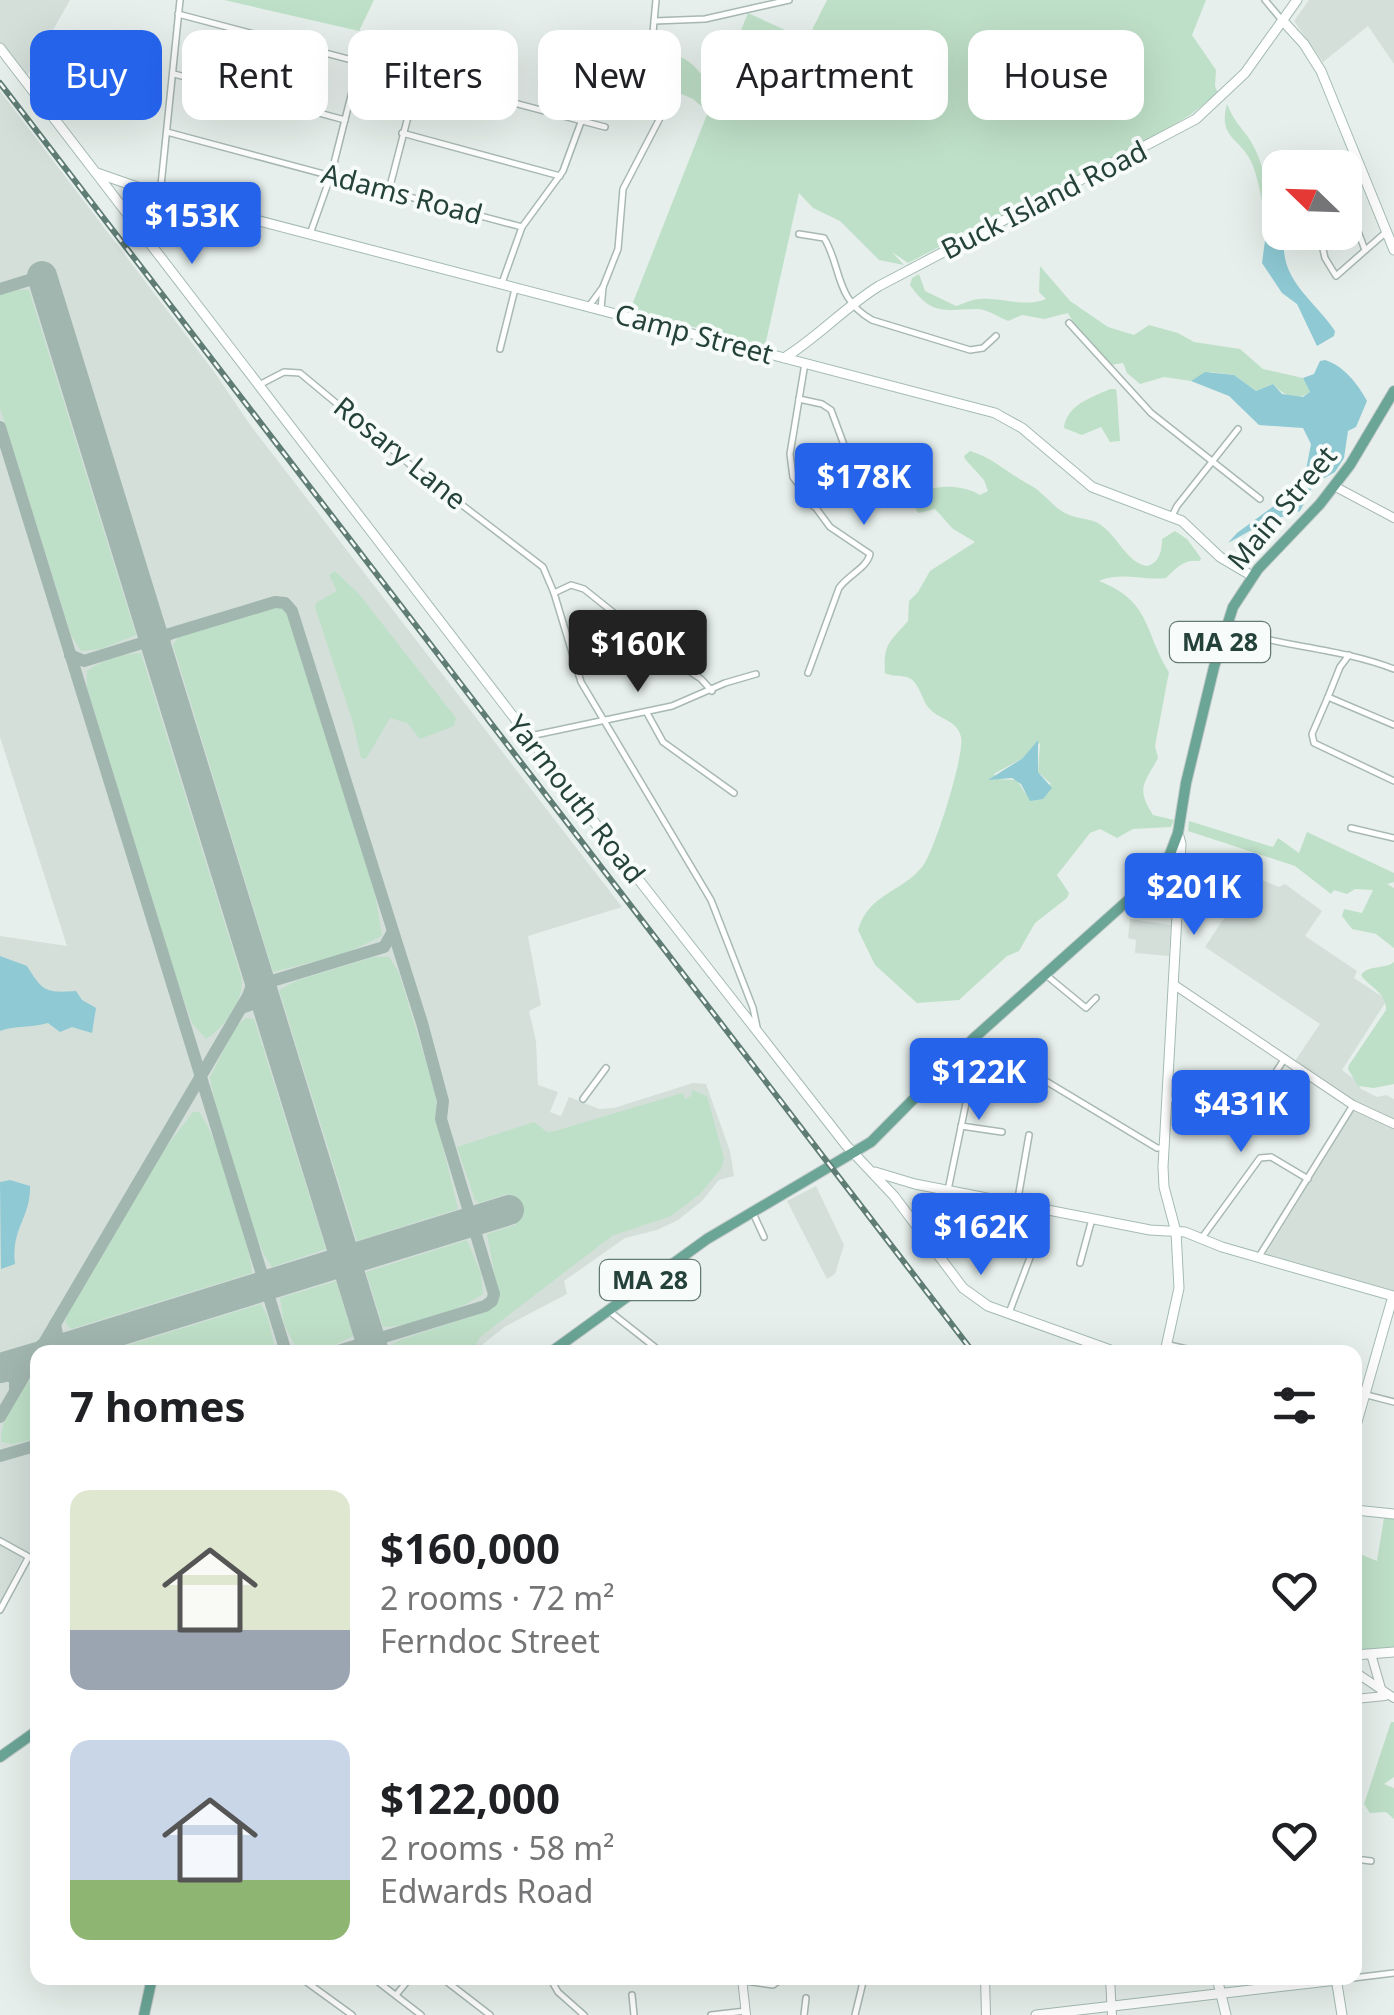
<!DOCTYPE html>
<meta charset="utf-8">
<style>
body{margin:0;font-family:"Noto Sans",sans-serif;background:#f2f2f2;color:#202124;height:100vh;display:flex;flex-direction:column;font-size:38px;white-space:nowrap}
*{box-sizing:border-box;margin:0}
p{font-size:32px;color:#757577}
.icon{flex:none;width:55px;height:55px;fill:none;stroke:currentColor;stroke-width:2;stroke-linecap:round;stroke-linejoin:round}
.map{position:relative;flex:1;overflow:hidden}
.side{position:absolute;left:30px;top:1345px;width:1332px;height:640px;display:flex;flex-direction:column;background:#fff;border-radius:20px;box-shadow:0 10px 40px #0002}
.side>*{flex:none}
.top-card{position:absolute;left:30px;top:30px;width:1335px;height:90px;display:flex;gap:20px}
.needle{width:65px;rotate:293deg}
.tools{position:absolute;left:1262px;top:150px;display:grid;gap:20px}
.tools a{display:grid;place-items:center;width:100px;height:100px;border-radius:20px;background:#fff;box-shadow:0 10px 40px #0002;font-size:50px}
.price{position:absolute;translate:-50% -85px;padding:0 22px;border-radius:10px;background:#2563eb;color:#fff;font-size:32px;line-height:65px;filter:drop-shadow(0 2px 5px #0008)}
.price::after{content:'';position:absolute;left:50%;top:60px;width:30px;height:22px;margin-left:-15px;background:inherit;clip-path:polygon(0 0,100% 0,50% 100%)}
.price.selected{background:#222;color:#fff}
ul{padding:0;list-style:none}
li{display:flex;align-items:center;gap:30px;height:250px;padding:0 40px}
li span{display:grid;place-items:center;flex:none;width:280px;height:200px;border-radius:20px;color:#555}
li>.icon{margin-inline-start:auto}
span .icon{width:120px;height:120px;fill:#fffc;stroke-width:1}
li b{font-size:42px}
h2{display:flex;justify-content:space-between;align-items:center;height:120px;padding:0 40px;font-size:42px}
.tag{padding:0 35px;border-radius:20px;background:#fff;box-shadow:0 10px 40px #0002;font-size:35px;line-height:90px}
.tag.selected{background:#2563eb;color:#fff}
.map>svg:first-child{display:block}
.built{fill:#d4dfda}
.green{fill:#bfe0c8;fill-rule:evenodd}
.water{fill:#8ec9d4}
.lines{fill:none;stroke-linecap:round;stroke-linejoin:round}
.taxiway{stroke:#a2b6b0;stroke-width:12}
.runway{stroke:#a2b6b0;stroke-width:30}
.minor-casing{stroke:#a8b8b2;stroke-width:8}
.tertiary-casing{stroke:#a8b8b2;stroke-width:10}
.secondary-casing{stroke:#a4bbb3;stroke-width:11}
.primary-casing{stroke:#c2cac8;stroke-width:12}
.minor{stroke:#fff;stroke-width:5}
.tertiary{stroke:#fff;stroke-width:8}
.secondary{stroke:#fff;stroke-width:9}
.primary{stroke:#6aa596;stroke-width:10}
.rail-casing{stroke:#5f7d75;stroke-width:6}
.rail{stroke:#f7fbf9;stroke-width:2.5;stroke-dasharray:8;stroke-linecap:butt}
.labels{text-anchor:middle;stroke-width:8;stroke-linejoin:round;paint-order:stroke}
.shield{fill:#f7fbf9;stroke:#637a73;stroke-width:2.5}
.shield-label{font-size:25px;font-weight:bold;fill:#24423a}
.street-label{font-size:28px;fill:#24423a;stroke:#f7fbf9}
</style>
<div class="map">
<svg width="1394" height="2015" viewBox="0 0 1394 2015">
<rect width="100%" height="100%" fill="#e6efeb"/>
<!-- built -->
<g class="built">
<polygon points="0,0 70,0 27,76 0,42"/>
<polygon points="1309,0 1394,0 1394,64 1368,26 1323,62 1294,21"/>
<polygon points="0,91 215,373 251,426 622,907 528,936 541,1005 529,1011 536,1041 538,1085 558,1092 550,1112 561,1116 569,1097 599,1109 614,1108 693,1083 706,1084 730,1151 734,1176 719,1180 702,1201 678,1220 657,1230 625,1238 564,1281 567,1294 506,1326 483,1344 483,1352 38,1352 37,1559 25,1553 0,1602 0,936 67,946 0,737"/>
<polygon points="1252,876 1279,887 1285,884 1322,911 1305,936 1357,971 1354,978 1387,1000 1342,1070 1357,1081 1361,1089 1377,1097 1386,1095 1394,1099 1394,1291 1265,1255 1358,1103 1295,1061 1320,1024 1205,947"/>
<polygon points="1130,919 1171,925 1169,956 1135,953 1136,940 1128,938"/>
<polygon points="816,1186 844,1245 835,1274 827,1279 787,1201"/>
</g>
<!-- green -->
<g class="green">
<polygon points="224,0 374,0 359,31"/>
<path d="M827,0H1206L1192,35L1216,70L1215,86L1218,93L1190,115L1146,141L908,263L892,252L904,265L879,260L840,221L813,208L799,193L765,346L630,310L708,112L693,99L679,93L664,73L675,55C694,60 705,79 715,94L748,13L807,40Z"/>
<path d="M476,35L502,43L481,53L459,56L442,74L420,71L409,66L422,43C442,37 454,50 476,35Z"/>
<path d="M558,47L564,59C587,67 605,44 627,54L636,80L652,83L650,91L640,92L630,87L624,65C598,55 590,78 566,73L557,61Z"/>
<path d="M1227,104C1235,122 1237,122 1248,137C1264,160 1271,197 1266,223C1263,206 1259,182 1253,166C1243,138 1217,140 1227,104Z"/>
<path d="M1040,266L1070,301L1108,327L1134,335L1149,325L1178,333L1194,342L1240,349L1263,369L1303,378L1310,392C1295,403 1284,395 1273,384L1256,391L1234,375L1210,372L1191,381L1164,377L1140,384L1127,373L1123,363L1111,365L1079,333L1068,313L1044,319L1022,315L1008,321C998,317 988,309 976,309C943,310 931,315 910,285L912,278L919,274L925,291L956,306C963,304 972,299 980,299C1002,297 1025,308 1046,299L1039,292Z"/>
<polygon points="18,290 29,290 136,635 101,649 81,651 71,635 0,408 0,295"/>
<path d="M1110,389H1116L1117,396L1120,441L1110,442L1101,427L1082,435L1064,428C1067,405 1090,398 1110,389Z"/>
<path d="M970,451C992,457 1010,475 1030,485C1044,492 1055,511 1072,516C1084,520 1091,518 1101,525C1118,537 1126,561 1146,566C1159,564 1162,551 1162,539L1175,531L1187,539L1201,558L1200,561C1184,559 1177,567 1166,578C1143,581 1121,571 1099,581C1152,602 1143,630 1169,672L1155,746L1158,758C1145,783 1135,787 1153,815L1174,820L1171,827L1133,829L1117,838L1100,829L1090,833L1057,875L1069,893L1067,898L1035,923L1019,951L1007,956L959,1000L917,1003L875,965L858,930C869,893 901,893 922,867C934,853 965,755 961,737C957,719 938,720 928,707C921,698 919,681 907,677C898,675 893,677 885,673C883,643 890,642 908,621L909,601L918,592L930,571L975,542L953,529L935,509L919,513L916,510L921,493C938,484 963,485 980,495L988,491L984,480L965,459L964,456ZM1040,743L1038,772L1051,784L1025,793L1017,780L998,779L994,774L1023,758Z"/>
<polygon points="335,571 359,594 456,718 454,726 420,739 407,723 390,718 366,759 361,758 353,723 315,607 317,602 337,591 329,575"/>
<polygon points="276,606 285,609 290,617 375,894 382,936 344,954 273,972 173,645 178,637"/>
<path d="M141,653L242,979C243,1004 225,1026 206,1039L192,1023L177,980L87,688V671C102,660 122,654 141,653Z"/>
<polygon points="1189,821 1273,847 1278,838 1299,853 1307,832 1394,873 1394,882 1387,884 1394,888 1394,948 1376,934 1352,929 1342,916 1344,909 1362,913 1373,890 1355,889 1347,894 1334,890 1331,894 1295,866 1188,831"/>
<polygon points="374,957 389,957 399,973 436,1095 436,1119 458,1209 357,1241 279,990 298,980"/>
<path d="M1394,962V1084L1374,1088L1358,1086L1348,1069L1349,1065L1386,1010C1387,993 1369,987 1361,975C1369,964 1384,970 1394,962Z"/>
<path d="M246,1018L254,1019L326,1249L272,1267C251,1241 215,1114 210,1077L236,1026Z"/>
<polygon points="692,1090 707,1096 724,1158 721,1169 700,1194 671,1216 612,1236 480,1337 472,1352 391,1352 389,1346 400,1340 488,1311 499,1298 487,1234 515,1225 516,1228 515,1221 512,1221 507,1194 479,1203 475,1200 457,1147 534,1122 547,1132 555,1131 679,1094 683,1093 685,1099 691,1096"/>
<path d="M193,1112H199C221,1143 248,1234 252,1273L71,1329L65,1322L68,1312L160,1155Z"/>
<path d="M467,1240L481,1274L483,1294C456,1312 416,1326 383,1327L366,1272Z"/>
<polygon points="336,1281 353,1336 330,1347 298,1352 284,1324 280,1298"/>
<polygon points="261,1304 267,1315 276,1352 106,1352"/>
<path d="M37,1375V1439L13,1444L1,1442C0,1421 18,1386 37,1375Z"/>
<polygon points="1384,1518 1394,1519 1394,1647 1355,1650 1355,1552 1377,1561"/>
<polygon points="1391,1722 1394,1722 1394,1777 1384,1784 1394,1788 1394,1819 1386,1812 1370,1813 1364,1804"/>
</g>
<!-- water -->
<g class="water">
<path d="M1270,203L1280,217V232L1285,233C1277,279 1312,297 1335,331L1334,336L1317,346L1297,304L1282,293L1262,263Z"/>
<path d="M1325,360C1344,366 1358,384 1367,401L1356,427L1348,431L1344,458L1335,472L1314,484L1300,511L1264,523L1228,543L1237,533L1290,494L1297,477L1306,470L1311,444L1303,428L1259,425L1229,396L1191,381L1205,372L1234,375L1256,391L1273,384L1282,394L1303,397L1310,392L1303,378L1314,374L1320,361Z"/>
<polygon points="1038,740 1038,772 1052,788 1043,799 1030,801 1021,784 1012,778 988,780 1023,758"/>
<path d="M0,956L27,966C43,992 46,993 76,991L82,1000L96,1008L92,1033L72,1027L60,1032L48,1023C32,1028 14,1025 0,1031Z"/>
<path d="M10,1180L30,1186C31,1218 11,1227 15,1264L1,1269L0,1182Z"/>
</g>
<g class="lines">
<!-- taxiway -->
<g class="taxiway">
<polyline points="0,289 42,276"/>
<polyline points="0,427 286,1352"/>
<polyline points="142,643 150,644 157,652 160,642 168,635"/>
<polyline points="70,655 84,661 142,643 149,636 149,626 157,634 166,635 275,602 285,603 292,611 422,1023 443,1101 441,1119 494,1294 492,1301 485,1306 335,1352"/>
<polyline points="256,971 263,980 272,981 384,947 392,933"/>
<polyline points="241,1008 256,1003 269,1013"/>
<polyline points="262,1274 261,1282 253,1290 264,1292 269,1297 271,1288 279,1282"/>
<polyline points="55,1324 58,1340 73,1346"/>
<polyline points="23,1361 44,1343 248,996 253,982 253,960"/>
<polyline points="0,1370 15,1379 15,1391"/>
<polyline points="0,1417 27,1371 38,1360"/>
<polyline points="0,1456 38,1445"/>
</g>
<!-- runway -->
<g class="runway">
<polyline points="42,276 374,1352"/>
<polyline points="51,1352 509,1210"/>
<polyline points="0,1368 38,1357"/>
</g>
<defs>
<g id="minor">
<polyline points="1265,0 1281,19"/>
<polyline points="178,14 605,127"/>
<polyline points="654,21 705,19 789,0"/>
<polyline points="174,74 345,120"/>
<polyline points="167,132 522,227"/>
<polyline points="402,133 560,176"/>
<polyline points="389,190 418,78"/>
<polyline points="160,195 180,0"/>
<polyline points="1345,197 1365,250"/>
<polyline points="1319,232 1325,258 1336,276 1385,233"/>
<polyline points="310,234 331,175 359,64"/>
<path d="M799,234L824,238C842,267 834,298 872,320L970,350L983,348L996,336"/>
<polyline points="502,283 522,227 563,171 581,122"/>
<polyline points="589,306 603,287 618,249 623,189 660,118 651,54 656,0"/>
<polyline points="601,309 603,287"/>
<polyline points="1069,323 1151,413 1260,499"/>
<polyline points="500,349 515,289"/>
<path d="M805,363L790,454L793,477L830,527L870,554C867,568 848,575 839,588L808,673"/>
<polyline points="259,385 284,372 300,373 419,472 543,567 554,593 581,682 711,900 753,1008 757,1027"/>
<polyline points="799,399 822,404 831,410 850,461 844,480 813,506"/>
<polyline points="1172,516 1177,506 1238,429"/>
<polyline points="554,593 571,585 584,589 674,661 701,679 712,691"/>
<path d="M1227,629C1282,647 1340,648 1394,669"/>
<polyline points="1349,655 1340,667 1328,697 1394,725"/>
<polyline points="1328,697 1312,734 1314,743 1394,781"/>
<polyline points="647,713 663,742 734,793"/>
<polyline points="530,736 672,706 725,683 756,674"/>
<polyline points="1351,828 1394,838"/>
<polyline points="1178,879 1209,881"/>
<polyline points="1046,975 1086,1008 1096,998"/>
<polyline points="976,1039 1157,1148 1163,1148"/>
<polyline points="583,1099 606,1068"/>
<polyline points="1167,1099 1249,1103 1261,1095 1285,1058"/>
<polyline points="961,1126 1002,1132"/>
<polyline points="948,1190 966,1103 994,1051"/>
<polyline points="1017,1204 1029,1135"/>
<polyline points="753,1213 764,1237"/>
<polyline points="1201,1239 1260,1158 1271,1157 1308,1179"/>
<polyline points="1258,1258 1353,1105"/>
<polyline points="1080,1263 1092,1219"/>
<polyline points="609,1311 661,1352"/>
<polyline points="1009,1313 1048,1210"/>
<polyline points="563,1344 575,1352"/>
<polyline points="1169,1345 1200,1352"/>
<polyline points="1355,1392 1394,1402"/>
<polyline points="0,1541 38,1562"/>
<polyline points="0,1610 28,1558"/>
<polyline points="1355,1859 1371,1861"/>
<polyline points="301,1978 352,2015"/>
<polyline points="373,1978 421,2015"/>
<polyline points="442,1978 490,2015"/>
<polyline points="550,1978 558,1992 584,2015"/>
<polyline points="724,1978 773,1985 783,1978"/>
<polyline points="1337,1980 1394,1973"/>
<polyline points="396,1995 410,1978"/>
<polyline points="632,1995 634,2015"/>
<polyline points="711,2015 746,2011"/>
<polyline points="804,2015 806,1998"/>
<polyline points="855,2015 864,1978"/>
</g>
<g id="tertiary">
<polyline points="1334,486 1394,518"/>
<polyline points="1173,984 1353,1105 1394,1124"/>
<polyline points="1371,1654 1382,1692"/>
<polyline points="1355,1672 1394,1698"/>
<polyline points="1355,1699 1385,1696"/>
<polyline points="742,1978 746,2015"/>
<polyline points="985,1978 986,2015"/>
<polyline points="1110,1978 1112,2015"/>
</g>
<g id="secondary">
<polyline points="1283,21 1304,44 1321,71 1394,250"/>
<polyline points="0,48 628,866 846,1145 894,1196 963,1288 988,1306 1116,1352"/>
<polyline points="97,173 160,195 995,413 1022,428 1092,487 1182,521 1220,557 1252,576"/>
<path d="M784,358C818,337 845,307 879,286L1196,119L1245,73L1297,0"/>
<polyline points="1154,877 1169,878 1174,884"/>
<polyline points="875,1172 915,1184 1150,1230 1185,1232 1222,1247 1393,1296 1355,1429"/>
<polyline points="1165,1352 1179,1288 1176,1232 1164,1187 1163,1167 1181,844 1178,833"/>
<polyline points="1355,1510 1394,1514"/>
<polyline points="1355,1655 1394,1652"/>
<polyline points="1217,1978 1226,2015"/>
<polyline points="1336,1978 1342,2015"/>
<polyline points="1036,2015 1337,1980"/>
</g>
<g id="primary">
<polyline points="551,1352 707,1239 871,1142 974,1038 1154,877 1170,854 1178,833 1186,783 1214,667 1233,607 1258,569 1320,504 1350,465 1394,391"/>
<polyline points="0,1757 38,1730"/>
<polyline points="144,2015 152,1978"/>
</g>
</defs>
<!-- minor casing -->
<use href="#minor" class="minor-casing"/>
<!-- tertiary casing -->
<use href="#tertiary" class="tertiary-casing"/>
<!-- secondary casing -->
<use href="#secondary" class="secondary-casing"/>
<!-- primary casing -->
<use href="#primary" class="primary-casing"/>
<!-- minor -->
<use href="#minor" class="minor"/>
<!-- tertiary -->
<use href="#tertiary" class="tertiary"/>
<!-- secondary -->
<use href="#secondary" class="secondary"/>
<!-- primary -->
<use href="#primary" class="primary"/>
<defs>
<polyline id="rail" points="0,83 973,1352"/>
</defs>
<!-- rail casing -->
<use href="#rail" class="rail-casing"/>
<!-- rail -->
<use href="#rail" class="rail"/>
</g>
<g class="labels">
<!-- shield labels -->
<g class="shield">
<rect x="1170" y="622" width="100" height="40" rx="8"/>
<rect x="600" y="1260" width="100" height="40" rx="8"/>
</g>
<g class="shield-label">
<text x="1220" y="651">MA 28</text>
<text x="650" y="1289">MA 28</text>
</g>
<!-- street labels -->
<g class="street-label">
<text transform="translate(402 194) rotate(15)" y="10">Adams Road</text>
<text transform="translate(1044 200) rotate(-27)" y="10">Buck Island Road</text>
<text transform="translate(694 334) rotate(15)" y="10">Camp Street</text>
<text transform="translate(400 453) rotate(39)" y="10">Rosary Lane</text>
<text transform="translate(1282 508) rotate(-50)" y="10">Main Street</text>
<text transform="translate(576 799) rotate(52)" y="10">Yarmouth Road</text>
</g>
</g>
</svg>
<div class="tools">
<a><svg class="needle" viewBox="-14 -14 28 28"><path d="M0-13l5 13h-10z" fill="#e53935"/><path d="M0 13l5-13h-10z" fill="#757577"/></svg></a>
</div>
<b class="price" style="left:192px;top:267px">$153K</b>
<b class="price" style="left:864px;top:528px">$178K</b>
<b class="price selected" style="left:638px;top:695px">$160K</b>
<b class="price" style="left:1194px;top:938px">$201K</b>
<b class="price" style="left:979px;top:1123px">$122K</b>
<b class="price" style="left:1241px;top:1155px">$431K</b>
<b class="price" style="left:981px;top:1278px">$162K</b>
<div class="top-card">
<a class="tag selected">Buy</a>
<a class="tag">Rent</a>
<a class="tag">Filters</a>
<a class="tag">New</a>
<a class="tag">Apartment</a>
<a class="tag">House</a>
</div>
<section class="side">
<h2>7 homes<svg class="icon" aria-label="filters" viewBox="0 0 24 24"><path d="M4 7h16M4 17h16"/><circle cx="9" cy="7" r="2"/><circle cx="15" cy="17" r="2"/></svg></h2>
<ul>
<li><span style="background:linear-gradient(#dfe7d0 70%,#9aa5b1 0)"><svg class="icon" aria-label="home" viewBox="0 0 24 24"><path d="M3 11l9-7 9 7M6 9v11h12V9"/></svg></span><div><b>$160,000</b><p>2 rooms · 72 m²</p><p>Ferndoc Street</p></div><svg class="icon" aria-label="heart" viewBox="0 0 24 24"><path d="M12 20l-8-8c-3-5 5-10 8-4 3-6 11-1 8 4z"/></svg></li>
<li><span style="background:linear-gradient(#c9d6e8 70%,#8fb573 0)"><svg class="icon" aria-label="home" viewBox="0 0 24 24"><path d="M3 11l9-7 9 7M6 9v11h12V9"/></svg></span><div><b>$122,000</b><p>2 rooms · 58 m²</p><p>Edwards Road</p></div><svg class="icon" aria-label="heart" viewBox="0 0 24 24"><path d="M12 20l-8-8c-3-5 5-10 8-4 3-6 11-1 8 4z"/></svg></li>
</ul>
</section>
</div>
